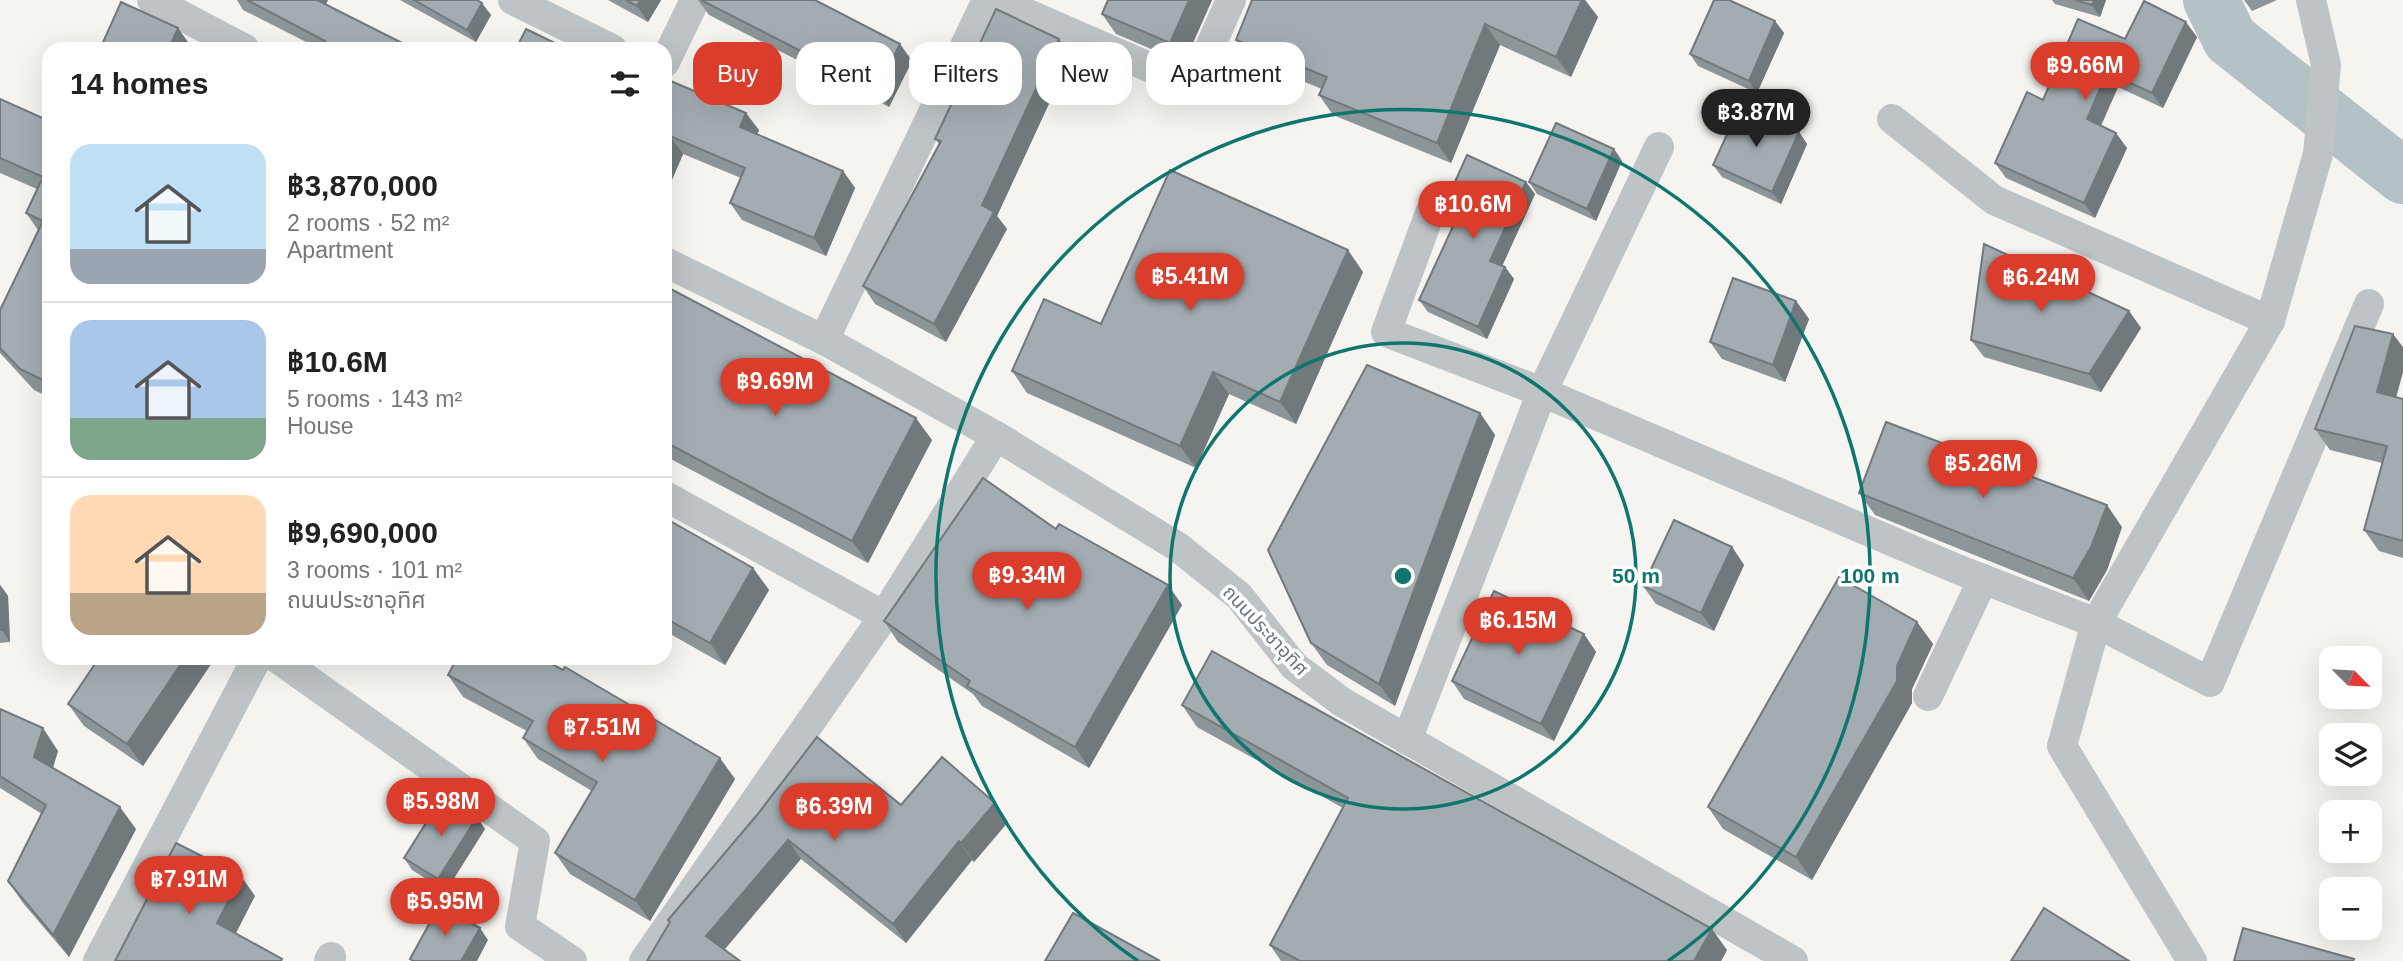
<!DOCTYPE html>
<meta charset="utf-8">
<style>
body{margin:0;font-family:Helvetica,"Noto Sans Thai",sans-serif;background:#f2f2f2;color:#222;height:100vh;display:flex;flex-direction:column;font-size:26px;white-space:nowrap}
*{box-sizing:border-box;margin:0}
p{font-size:23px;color:#767676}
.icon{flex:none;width:38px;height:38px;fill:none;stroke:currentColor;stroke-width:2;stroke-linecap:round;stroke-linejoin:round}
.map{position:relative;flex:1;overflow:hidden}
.panel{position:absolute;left:42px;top:42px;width:630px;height:623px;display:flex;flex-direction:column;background:#fff;border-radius:21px;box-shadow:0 7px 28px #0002}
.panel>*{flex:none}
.top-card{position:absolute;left:693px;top:42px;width:665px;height:63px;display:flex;gap:14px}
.needle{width:46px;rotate:114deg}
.fabs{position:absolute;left:2319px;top:646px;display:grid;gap:14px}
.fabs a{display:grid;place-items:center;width:63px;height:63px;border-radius:14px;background:#fff;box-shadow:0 7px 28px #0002;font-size:35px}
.price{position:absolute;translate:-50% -60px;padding:0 16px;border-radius:24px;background:#da3d2b;color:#fff;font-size:23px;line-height:46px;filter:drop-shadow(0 2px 4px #0008)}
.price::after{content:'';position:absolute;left:50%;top:42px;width:21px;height:16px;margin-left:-10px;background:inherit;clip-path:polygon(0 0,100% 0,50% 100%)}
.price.current{background:#222;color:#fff}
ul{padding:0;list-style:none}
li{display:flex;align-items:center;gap:21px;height:175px;padding:0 28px}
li+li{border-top:2px solid #e0e0e0}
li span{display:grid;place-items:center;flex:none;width:196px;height:140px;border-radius:21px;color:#555}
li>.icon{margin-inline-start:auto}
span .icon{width:84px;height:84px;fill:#fffc;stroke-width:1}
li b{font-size:30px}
h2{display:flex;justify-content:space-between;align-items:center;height:84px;padding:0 28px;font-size:30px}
.chip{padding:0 24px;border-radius:21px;background:#fff;box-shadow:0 7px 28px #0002;font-size:24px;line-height:63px}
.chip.current{background:#da3d2b;color:#fff}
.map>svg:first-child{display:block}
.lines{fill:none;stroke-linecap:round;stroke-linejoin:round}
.river{stroke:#b5c2c5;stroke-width:56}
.street{stroke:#bec3c5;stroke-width:30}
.wall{fill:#8c9598}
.shaded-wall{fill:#72797c}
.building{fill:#a3adb1;stroke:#72797c;stroke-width:2}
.ring{fill:none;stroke:#0f766e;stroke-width:3.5}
.labels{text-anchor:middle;stroke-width:7;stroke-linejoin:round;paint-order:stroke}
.street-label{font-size:19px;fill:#657881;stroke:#fff}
.centre{fill:#0f766e;stroke:#fff;stroke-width:3.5}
.ring-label{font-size:21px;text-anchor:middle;font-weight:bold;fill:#0f766e;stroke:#fff;stroke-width:7;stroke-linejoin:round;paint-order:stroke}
</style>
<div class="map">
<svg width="2403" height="961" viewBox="0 0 2403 961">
<rect width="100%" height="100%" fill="#f5f4f1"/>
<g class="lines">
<!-- river -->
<polyline class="river" points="2211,0 2230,39 2403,176"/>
<!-- street -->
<g class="street">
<polyline points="152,0 245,49"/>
<polyline points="513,0 612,49"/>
<polyline points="996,0 1181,81 1193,80 1198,74 1231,0"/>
<polyline points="665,62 695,0"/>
<polyline points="1892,119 1994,200 2270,321"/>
<polyline points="1430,213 1386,332 1542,392 1957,569 2096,623 2210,682 2369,304"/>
<polyline points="665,262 824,340 996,436 1178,547 1239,596 1294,666 1342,702 1793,961"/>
<polyline points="824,340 987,0"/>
<polyline points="665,496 884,616"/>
<polyline points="277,658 535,841 520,926 572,961"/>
<polyline points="1928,696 1983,579"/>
<polyline points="1407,740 1542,392 1659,147"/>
<polyline points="98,961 257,658"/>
<polyline points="329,961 331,957"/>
<polyline points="644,961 884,616 996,436"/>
<polyline points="2192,961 2062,746 2096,623 2270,321 2318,154 2326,65 2311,0"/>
</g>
</g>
<!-- wall -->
<g class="wall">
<polygon points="237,0 328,0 326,4 414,49 320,49 243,10"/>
<polygon points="400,0 477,0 491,15 476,42"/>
<polygon points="608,0 661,0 648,22"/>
<polygon points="698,0 815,0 900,44 912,61 889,107 709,15"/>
<polygon points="1108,0 1212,0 1184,63 1116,34 1102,14"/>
<polygon points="1252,0 1585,0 1598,17 1571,77 1500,45 1451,163 1333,115 1319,95 1322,89 1250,60 1236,40"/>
<polygon points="2052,0 2106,0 2100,17 2055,4"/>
<polygon points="2244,0 2277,0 2252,11"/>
<polygon points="1775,21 1784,33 1757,93 1698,66 1690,54"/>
<polygon points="2197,37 2163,108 2118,87 2101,126 2127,148 2095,218 2006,178 1995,163 2043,100 2125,39"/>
<polygon points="1059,39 1071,56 997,216 1007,229 946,342 875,304 863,286 939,144 935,139"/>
<polygon points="665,83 759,130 757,134 843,171 855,188 826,256 742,220 730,203 741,178 683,154 665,196"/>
<polygon points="0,99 49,121 49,397 34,390 0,353 0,310 38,230 26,213 37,189 0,173"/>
<polygon points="1799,132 1807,144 1781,204 1722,177 1713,165"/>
<polygon points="1614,149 1622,161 1596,221 1537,194 1529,182"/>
<polygon points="1526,182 1535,194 1502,266 1505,267 1514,279 1487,339 1428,312 1419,300 1452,228 1449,227 1440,215"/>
<polygon points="1363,272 1296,424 1229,394 1196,468 1027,393 1012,371 1101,324"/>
<polygon points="665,286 932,440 868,563 665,456"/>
<polygon points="1796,301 1809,319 1785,382 1722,359 1710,342"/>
<polygon points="2129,311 2141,328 2101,392 1984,357 1971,340"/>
<polygon points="2396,397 2403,399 2403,558 2379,551 2364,530 2382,463 2330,450 2315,429"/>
<polygon points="1480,413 1495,435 1395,706 1327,665 1311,643"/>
<polygon points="1859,493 2122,527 2107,570 2089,601 1875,515"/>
<polygon points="665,518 753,568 769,590 725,665 665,631"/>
<polygon points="1056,529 1168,585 1182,605 1089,768 982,706 973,694 898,642 884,621"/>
<polygon points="1732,547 1744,565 1714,631 1656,604 1643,586"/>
<polygon points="0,585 8,596 10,642 0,643"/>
<polygon points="1917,622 1933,644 1912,689 1912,703 1812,880 1723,829 1708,807"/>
<polygon points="1584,634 1596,652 1554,741 1464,699 1452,681"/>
<polygon points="99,658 215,658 143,766 84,726 68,704"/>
<polygon points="448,675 735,779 650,921 570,874 555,853 592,791 538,759 523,738 527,731 463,697"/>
<polygon points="1182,705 1727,950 1721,961 1281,961 1270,945 1343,808 1197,727"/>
<polygon points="0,709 58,751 53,768 136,829 69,957 23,903 8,881 42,814 0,788"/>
<polygon points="995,803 1008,822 974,862 972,860 906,943 801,859 669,923 668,920 757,815 901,805"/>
<polygon points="485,829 446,891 412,870 404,858"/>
</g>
<!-- shaded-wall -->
<g class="shaded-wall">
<polygon points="312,0 328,0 321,13"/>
<polygon points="640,0 661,0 648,22 637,6"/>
<polygon points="1189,0 1212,0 1184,63 1170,43"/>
<polygon points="1582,0 1585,0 1598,17 1571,77 1556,57"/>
<polygon points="2094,0 2106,0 2100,17 2092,5"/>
<polygon points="482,3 491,15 476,42 467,30"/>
<polygon points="1775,21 1784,33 1757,93 1749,81"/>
<polygon points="2186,22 2197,37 2163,108 2152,93"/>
<polygon points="1485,24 1500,45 1451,163 1437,143"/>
<polygon points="178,28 193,49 169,49"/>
<polygon points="1059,39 1071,56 997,216 1007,229 946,342 934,324 982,205"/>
<polygon points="900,44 912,61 889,107 877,90"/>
<polygon points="2107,72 2118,87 2097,134 2087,119"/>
<polygon points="746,113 759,130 753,145 740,127"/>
<polygon points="1799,132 1807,144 1781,204 1772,192"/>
<polygon points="2116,133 2127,148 2095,218 2084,203"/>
<polygon points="670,136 683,154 665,196 665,149"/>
<polygon points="1614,149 1622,161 1596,221 1587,209"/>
<polygon points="843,171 855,188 826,256 814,238"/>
<polygon points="1526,182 1535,194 1499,273 1490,261"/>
<polygon points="1348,250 1363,272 1296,424 1280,402"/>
<polygon points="1505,267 1514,279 1487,339 1478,327"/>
<polygon points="1796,301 1809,319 1785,382 1773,365"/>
<polygon points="2129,311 2141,328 2101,392 2089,374"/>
<polygon points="2393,334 2403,347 2403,372 2392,413 2377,392"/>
<polygon points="1213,372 1229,394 1196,468 1180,446"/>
<polygon points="1480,413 1495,435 1395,706 1379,684"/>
<polygon points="916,418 932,440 868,563 852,541"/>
<polygon points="2107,505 2122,527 2107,570 2089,601 2073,578"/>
<polygon points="1732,547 1744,565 1714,631 1701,613"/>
<polygon points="753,568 769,590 725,665 710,643"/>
<polygon points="0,585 8,596 10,642 2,630"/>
<polygon points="1168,585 1182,605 1089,768 1075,747"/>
<polygon points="1917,622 1933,644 1912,689 1912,703 1812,880 1796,857 1897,666"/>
<polygon points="1584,634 1596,652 1554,741 1541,724"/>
<polygon points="185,658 215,658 143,766 127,744"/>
<polygon points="43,728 58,751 49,779 34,757"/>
<polygon points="720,758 735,779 650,921 635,900"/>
<polygon points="995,803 1008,822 974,862 961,843"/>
<polygon points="120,807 136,829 69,957 53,935"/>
<polygon points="477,817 485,829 446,891 438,879"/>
<polygon points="788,840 801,859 720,955 706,936"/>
<polygon points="959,841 972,860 906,943 893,924"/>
<polygon points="241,876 255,896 231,943 217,923"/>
<polygon points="480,928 488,940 477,961 461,961"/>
<polygon points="1712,929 1727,950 1721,961 1694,961"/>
</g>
<!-- building -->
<g class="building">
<polygon points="247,0 317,0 414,49 322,49 321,48 325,41"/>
<polygon points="414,0 477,0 482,3 467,30"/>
<polygon points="626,0 640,0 637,6"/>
<polygon points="701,0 815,0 900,44 877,90"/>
<polygon points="1108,0 1189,0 1170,43 1102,14"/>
<polygon points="1252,0 1582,0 1556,57 1485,24 1437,143 1319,95 1327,77 1236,40"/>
<polygon points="1714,0 1729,0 1775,21 1749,81 1690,54"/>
<polygon points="2075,0 2094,0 2092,5"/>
<polygon points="2144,1 2186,22 2152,93 2107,72 2087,119 2116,133 2084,203 1995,163 2027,92 2043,100 2078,19 2125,39"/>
<polygon points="121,2 178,28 169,49 100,49"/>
<polygon points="996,9 1059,39 982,205 994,212 934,324 863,286 941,141 935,139"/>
<polygon points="526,29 567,49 516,49"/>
<polygon points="666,79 746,113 740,127 843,171 814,238 730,203 745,168 670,136 665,149 665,83"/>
<polygon points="0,99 49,121 49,383 20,369 0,348 0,310 43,221 26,213 43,177 0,158"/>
<polygon points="1740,106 1799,132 1772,192 1713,165"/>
<polygon points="1556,123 1614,149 1587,209 1529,182"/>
<polygon points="1467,155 1526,182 1490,261 1505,267 1478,327 1419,300 1455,222 1440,215"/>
<polygon points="1170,170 1348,250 1280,402 1213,372 1180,446 1012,371 1044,299 1101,324"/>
<polygon points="1984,244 2129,311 2089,374 1971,340"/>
<polygon points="1733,278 1796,301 1773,365 1710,342"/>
<polygon points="665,286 916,418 852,541 665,442"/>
<polygon points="2355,326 2393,334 2377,392 2403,399 2403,541 2364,530 2387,446 2315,429"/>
<polygon points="1367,365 1480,413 1379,684 1311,643 1268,550"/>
<polygon points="1886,422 2107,505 2091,547 2073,578 1859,493"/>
<polygon points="983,478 1056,529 1059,524 1168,585 1075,747 967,686 970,681 884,621"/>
<polygon points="665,518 753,568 710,643 665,618"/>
<polygon points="1674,520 1732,547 1701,613 1643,586"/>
<polygon points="1839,577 1917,622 1897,666 1897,681 1796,857 1708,807"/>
<polygon points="1494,591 1584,634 1541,724 1452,681"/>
<polygon points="0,595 2,630 0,630"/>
<polygon points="1212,651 1712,929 1694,961 1300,961 1270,945 1348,798 1182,705"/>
<polygon points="99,658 185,658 127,744 68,704"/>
<polygon points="457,658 540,658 563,670 565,667 720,758 635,900 555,853 597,782 523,738 533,721 448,675"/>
<polygon points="0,709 43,728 34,757 120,807 53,935 8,881 46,805 0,776"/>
<polygon points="817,737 901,805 942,757 995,803 961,843 959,841 893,924 788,840 706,936 740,961 647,961 670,922 668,920 757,815"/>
<polygon points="443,796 477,817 438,879 404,858"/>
<polygon points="176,843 241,876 217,923 282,959 281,961 115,961"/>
<polygon points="439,906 480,928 461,961 413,961 410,959"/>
<polygon points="2044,908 2129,961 2011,961"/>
<polygon points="1073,913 1160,961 1045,961"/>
<polygon points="2243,928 2354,959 2353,961 2234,961"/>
</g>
<!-- distance rings -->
<g class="ring">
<circle cx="1403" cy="576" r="233"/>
<path d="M1138 961A467 467 0 1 1 1668 961"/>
</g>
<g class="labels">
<!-- street labels -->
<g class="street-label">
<text transform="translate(1266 630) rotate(47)" y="7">ถนนประชาอุทิศ</text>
</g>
</g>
<circle cx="1403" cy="576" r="10" class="centre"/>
<g class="ring-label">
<text x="1636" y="583">50 m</text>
<text x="1870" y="583">100 m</text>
</g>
</svg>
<div class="fabs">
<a><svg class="needle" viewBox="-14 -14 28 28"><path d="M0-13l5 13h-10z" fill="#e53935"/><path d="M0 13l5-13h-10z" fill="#767676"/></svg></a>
<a><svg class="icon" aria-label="layers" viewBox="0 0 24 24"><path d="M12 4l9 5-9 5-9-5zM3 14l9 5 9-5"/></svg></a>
<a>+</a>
<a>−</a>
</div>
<b class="price" style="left:2085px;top:102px">฿9.66M</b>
<b class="price current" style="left:1756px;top:149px">฿3.87M</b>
<b class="price" style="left:1473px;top:241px">฿10.6M</b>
<b class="price" style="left:1190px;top:313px">฿5.41M</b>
<b class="price" style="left:2041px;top:314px">฿6.24M</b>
<b class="price" style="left:775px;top:418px">฿9.69M</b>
<b class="price" style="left:1983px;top:500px">฿5.26M</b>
<b class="price" style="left:1027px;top:612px">฿9.34M</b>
<b class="price" style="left:1518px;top:657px">฿6.15M</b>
<b class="price" style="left:602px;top:764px">฿7.51M</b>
<b class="price" style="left:441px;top:838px">฿5.98M</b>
<b class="price" style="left:834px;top:843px">฿6.39M</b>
<b class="price" style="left:189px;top:916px">฿7.91M</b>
<b class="price" style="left:445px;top:938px">฿5.95M</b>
<div class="top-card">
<a class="chip current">Buy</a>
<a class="chip">Rent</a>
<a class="chip">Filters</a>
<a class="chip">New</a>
<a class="chip">Apartment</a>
</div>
<section class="panel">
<h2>14 homes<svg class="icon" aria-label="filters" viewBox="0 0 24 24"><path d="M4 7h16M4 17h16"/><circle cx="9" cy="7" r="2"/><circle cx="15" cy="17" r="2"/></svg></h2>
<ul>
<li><span style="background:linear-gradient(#bfe0f5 75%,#9aa5b1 0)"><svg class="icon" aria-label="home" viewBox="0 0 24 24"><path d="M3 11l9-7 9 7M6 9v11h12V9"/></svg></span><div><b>฿3,870,000</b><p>2 rooms · 52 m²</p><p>Apartment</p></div></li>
<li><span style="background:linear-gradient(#a9c7e8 70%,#7fa58c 0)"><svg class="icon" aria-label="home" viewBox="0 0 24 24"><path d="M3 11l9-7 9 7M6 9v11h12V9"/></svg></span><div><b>฿10.6M</b><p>5 rooms · 143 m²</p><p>House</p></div></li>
<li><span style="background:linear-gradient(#ffd9b3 70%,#b9a48a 0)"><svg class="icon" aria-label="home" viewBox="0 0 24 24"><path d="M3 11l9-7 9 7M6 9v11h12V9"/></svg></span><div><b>฿9,690,000</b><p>3 rooms · 101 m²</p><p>ถนนประชาอุทิศ</p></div></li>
</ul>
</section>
</div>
